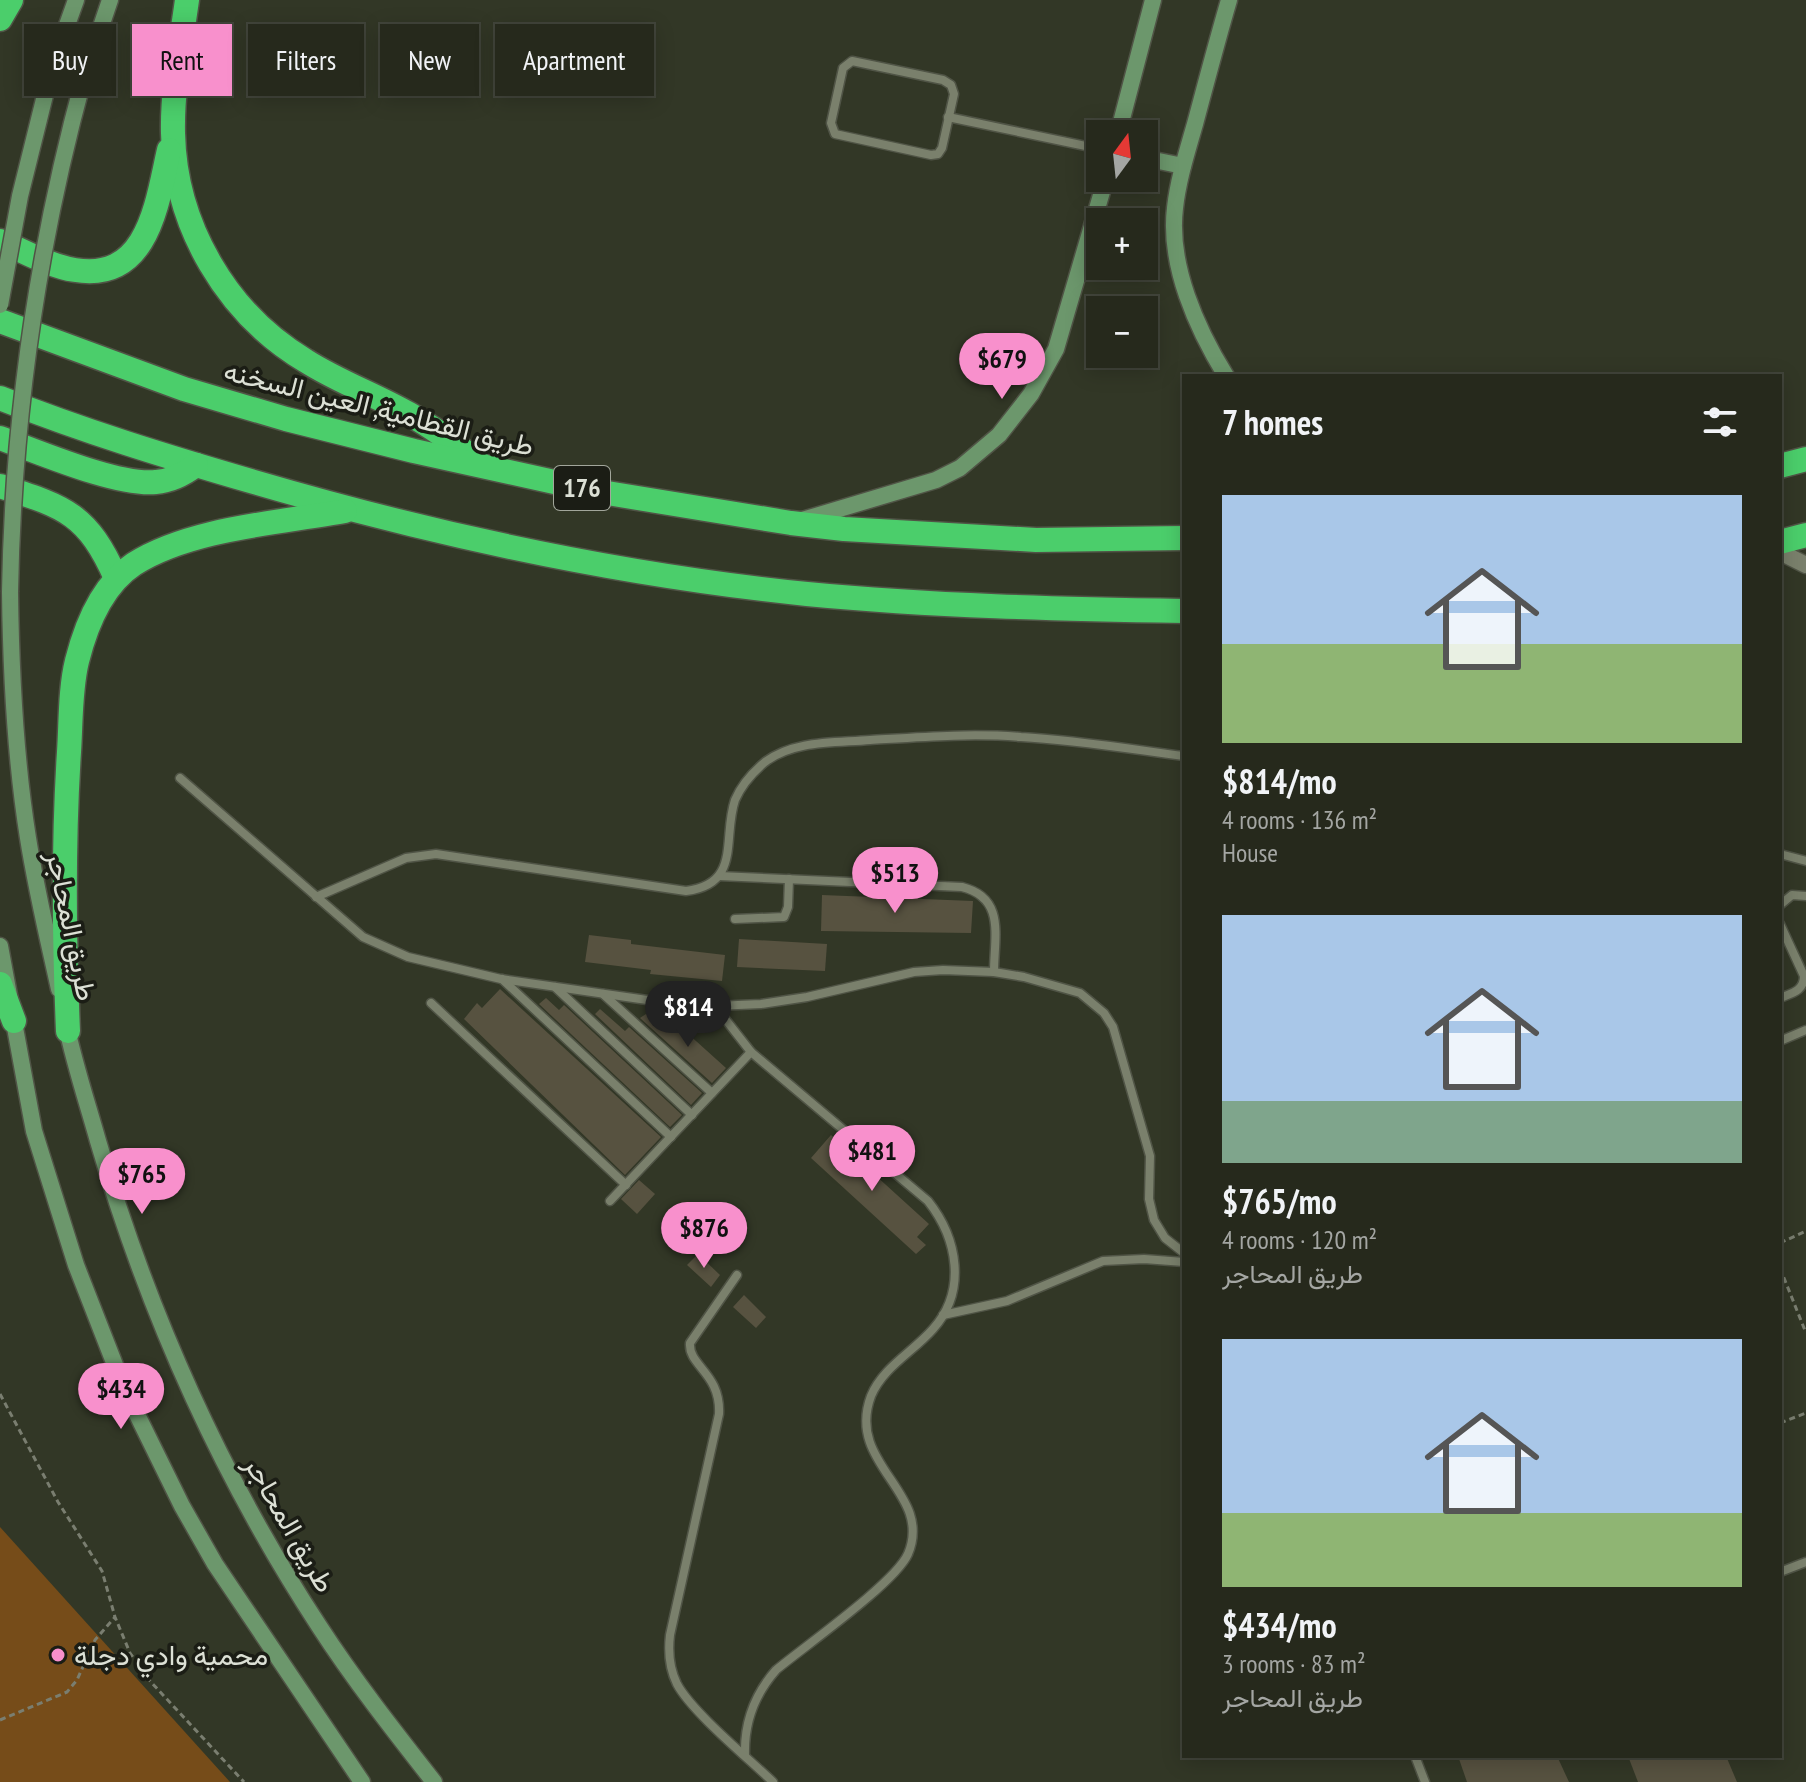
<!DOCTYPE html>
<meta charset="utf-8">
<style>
body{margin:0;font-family:"PT Sans Narrow",Vazirmatn,sans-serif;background:#2e3125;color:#f1f3f6;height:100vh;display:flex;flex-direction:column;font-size:30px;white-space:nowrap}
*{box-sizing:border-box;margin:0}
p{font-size:26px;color:#a4a6a3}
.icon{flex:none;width:44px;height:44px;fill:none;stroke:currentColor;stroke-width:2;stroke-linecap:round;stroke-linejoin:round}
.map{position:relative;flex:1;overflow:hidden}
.side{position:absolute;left:1182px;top:374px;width:600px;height:1384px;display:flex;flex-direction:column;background:#26291c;border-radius:0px;box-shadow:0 4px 20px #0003,0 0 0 2px #42453b}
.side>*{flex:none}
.guide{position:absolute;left:24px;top:24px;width:760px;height:72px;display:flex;gap:16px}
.needle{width:52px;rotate:15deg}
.controls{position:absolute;left:1086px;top:120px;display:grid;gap:16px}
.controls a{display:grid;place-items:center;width:72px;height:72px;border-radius:0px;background:#26291c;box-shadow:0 4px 20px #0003,0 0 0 2px #42453b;font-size:40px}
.price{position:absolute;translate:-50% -68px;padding:0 18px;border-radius:28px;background:#f890cc;color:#111;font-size:26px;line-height:52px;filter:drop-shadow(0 2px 4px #0008)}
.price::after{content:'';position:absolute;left:50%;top:48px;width:24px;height:18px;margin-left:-12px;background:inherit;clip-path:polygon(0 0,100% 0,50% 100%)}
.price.on{background:#222;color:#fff}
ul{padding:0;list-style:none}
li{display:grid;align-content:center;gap:16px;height:424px;padding:0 40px}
li span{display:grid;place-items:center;height:248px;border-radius:0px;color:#555}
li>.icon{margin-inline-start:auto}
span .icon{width:144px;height:144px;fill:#fffc;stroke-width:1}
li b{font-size:34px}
h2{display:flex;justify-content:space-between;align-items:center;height:96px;padding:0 40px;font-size:34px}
.chip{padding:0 28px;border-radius:0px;background:#26291c;box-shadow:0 4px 20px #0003,0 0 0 2px #42453b;font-size:28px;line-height:72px}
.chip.on{background:#f890cc;color:#111}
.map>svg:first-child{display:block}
.green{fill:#764c19}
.building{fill:#575240}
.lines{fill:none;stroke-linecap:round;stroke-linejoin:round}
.lane-casing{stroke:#505446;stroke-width:11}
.street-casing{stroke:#505446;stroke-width:19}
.secondary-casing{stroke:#505446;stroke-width:19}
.highway-casing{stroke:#505446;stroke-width:27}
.path{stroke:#7a7e70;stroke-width:3;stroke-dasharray:6 4;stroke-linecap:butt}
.lane{stroke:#7a806c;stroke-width:8}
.street{stroke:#7a806c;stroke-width:16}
.secondary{stroke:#6c976c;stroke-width:16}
.highway{stroke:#4bce6b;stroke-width:24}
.secondary-bridge-casing{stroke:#505446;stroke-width:19;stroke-linecap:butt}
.secondary-bridge{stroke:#6c976c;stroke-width:16}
.poi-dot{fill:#f890cc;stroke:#1b1d15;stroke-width:3}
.labels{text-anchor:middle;stroke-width:7;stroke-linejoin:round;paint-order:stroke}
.shield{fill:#1b1d15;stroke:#a2a69b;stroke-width:2}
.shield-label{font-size:26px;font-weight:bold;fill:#dce0d5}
.street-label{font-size:28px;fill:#dce0d5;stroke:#1b1d15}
.poi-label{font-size:28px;fill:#dce0d5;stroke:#1b1d15;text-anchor:start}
</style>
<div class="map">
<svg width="1806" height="1782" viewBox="0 0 1806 1782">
<rect width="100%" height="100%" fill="#323726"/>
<!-- green -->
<polygon class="green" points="0,1527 230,1782 0,1782"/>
<!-- building -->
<g class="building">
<polygon points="822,895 973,901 971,933 821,931"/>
<polygon points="589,935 631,940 631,944 725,955 722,981 650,974 651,970 585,962"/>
<polygon points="739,939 827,944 825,971 737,967"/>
<polygon points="500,989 661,1137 625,1175 464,1019 477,1003 482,1008"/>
<polygon points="546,998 559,1010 564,1005 682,1115 670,1127 539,1004"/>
<polygon points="600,1009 625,1031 629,1027 702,1093 691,1105 595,1014"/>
<polygon points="646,1014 667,1031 676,1023 726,1068 712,1083 640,1018"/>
<polygon points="831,1135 929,1224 917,1237 926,1245 916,1254 811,1158"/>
<polygon points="639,1180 655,1194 637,1214 621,1199"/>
<polygon points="698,1254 720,1275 711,1287 687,1265"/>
<polygon points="744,1295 766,1317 756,1328 733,1307"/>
<polygon points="1458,1756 1557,1756 1569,1782 1467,1782"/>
<polygon points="1628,1756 1726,1756 1737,1782 1638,1782"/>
</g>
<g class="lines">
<defs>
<g id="lane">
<polygon points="852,61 943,80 951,85 954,94 942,148 938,154 931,155 835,134 831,123 843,68"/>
<polyline points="948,117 1100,149"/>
<polyline points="180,778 363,937 408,957 501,979 668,1003 715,1006 761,1004 807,997 914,972 943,970 994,972 1024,977 1080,993 1104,1013 1113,1027 1150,1156 1149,1199 1154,1220 1165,1238 1184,1253"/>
<polyline points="1780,854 1806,861"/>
<path d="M719,876L962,887C1006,898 994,937 994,972"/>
<path d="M316,897L406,858L436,854L686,891C742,884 722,838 735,800C741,786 753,772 765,762C794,740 835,743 870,740C920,737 971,733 1021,737C1076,740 1130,749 1184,756"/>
<polyline points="1780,905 1792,895 1806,896"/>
<polyline points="735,919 784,917 788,907 789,879"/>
<path d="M1780,924L1804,976C1804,991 1792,993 1780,998"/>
<polyline points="502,979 671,1137"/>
<polyline points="555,987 692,1115"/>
<polyline points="603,994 712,1093"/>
<polyline points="431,1003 626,1185"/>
<path d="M715,1006L751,1052L928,1201C958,1239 967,1291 933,1329C913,1352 883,1367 871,1396C845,1465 934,1492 908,1554C895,1583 805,1646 776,1670C754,1695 744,1722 745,1755"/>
<polyline points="1780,1041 1806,1030"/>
<polyline points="610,1201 751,1052"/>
<path d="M737,1275L690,1343C688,1366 721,1373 719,1414L670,1635C668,1652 669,1668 677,1684C692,1712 748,1758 773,1782"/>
<polyline points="943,1315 1007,1301 1103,1261 1144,1259 1184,1262"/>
<polyline points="1780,1572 1806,1562"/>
<polyline points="1415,1756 1425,1782"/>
</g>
<polyline id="street" points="1780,552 1806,565"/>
<g id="secondary">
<polyline points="52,67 76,0"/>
<polyline points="84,77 110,0"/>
<polyline points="1118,134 1153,0"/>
<polyline points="1144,158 1183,166"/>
<path d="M1226,376C1197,329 1168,265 1175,208C1178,180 1187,152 1195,124C1206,83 1217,41 1229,0"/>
<polyline points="799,521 936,480 960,468 999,435 1031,394 1056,349 1106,178"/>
<path d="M10,592C11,675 15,757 28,838C36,889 48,939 59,989"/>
<polyline points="0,946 34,1131 76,1265 124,1388 182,1506 215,1564 362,1782"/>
<path d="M66,1024C74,1063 87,1102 98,1141C148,1312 221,1476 319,1626C354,1680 394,1731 434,1782"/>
</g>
<g id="highway">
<path d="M187,0C181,44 172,89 173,133C175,226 227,314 306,361C339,382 376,395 409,414C434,428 457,445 479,463"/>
<polyline points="0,19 11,0"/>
<path d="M0,241C24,251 49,266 75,270C149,282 157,202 169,150"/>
<polyline points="0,321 184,389 286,419 414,451 595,491 791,523 844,529 1036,540 1184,538"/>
<path d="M0,398C83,431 168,457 254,482C435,535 620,575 807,594C933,606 1058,609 1184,611"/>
<path d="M0,438C39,452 117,486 156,482C171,481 184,474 196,465"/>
<polyline points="1780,466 1806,459"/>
<path d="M0,486C65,507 87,513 116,578"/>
<polyline points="1780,542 1806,535"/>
<polyline points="0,984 14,1021"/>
<path d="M68,1031C64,938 63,845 69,752C71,722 70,689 77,661C86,625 102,585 134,564C191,528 279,523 345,511"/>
</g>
</defs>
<!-- lane casing -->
<use href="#lane" class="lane-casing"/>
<!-- street casing -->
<use href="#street" class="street-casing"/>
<!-- secondary casing -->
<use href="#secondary" class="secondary-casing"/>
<!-- highway casing -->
<use href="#highway" class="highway-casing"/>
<!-- path -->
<g class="path">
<polyline points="1780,1243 1806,1231"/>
<polyline points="1780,1268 1806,1333"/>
<polyline points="0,1394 58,1502 102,1571 115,1617 130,1653 150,1681 244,1782"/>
<polyline points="1780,1423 1806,1413"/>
<polyline points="0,1720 67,1692 77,1680 95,1640 115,1617"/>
</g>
<!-- lane -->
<use href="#lane" class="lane"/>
<!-- street -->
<use href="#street" class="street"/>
<!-- secondary -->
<use href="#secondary" class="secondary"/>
<!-- highway -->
<use href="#highway" class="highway"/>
<defs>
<g id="secondary-bridge">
<polyline points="0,305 20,196 52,67"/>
<path d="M10,592C13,415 37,248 84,77"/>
</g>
</defs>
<!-- secondary-bridge casing -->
<use href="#secondary-bridge" class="secondary-bridge-casing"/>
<!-- secondary-bridge -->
<use href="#secondary-bridge" class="secondary-bridge"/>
</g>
<!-- markers -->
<circle class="poi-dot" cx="58" cy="1655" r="8"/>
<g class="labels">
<!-- shield labels -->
<rect class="shield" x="554" y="466" width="56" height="44" rx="6"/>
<g class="shield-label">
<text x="582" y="497">176</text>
</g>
<!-- street labels -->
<g class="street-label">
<text transform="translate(379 408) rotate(14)" y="10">طريق القطامية, العين السخنه</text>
<text transform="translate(72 926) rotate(78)" y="10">طريق المحاجر</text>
<text transform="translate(290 1524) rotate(60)" y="10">طريق المحاجر</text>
</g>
<!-- poi labels -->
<g class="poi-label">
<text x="74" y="1665">محمية وادي دجلة</text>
</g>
</g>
</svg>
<div class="controls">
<a><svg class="needle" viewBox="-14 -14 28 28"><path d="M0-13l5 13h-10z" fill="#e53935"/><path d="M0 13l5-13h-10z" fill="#a4a6a3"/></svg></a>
<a>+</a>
<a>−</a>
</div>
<b class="price" style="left:1002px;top:401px">$679</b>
<b class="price" style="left:895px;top:915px">$513</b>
<b class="price on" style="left:688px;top:1049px">$814</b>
<b class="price" style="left:872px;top:1193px">$481</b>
<b class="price" style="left:142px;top:1216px">$765</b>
<b class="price" style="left:704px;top:1270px">$876</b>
<b class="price" style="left:121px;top:1431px">$434</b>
<div class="guide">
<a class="chip">Buy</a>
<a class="chip on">Rent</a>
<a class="chip">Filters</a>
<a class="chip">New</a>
<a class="chip">Apartment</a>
</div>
<section class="side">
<h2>7 homes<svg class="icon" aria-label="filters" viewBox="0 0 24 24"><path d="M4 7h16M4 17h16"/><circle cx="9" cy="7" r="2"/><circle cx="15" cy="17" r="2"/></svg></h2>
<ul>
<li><span style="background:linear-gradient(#a9c7e8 60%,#8fb573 0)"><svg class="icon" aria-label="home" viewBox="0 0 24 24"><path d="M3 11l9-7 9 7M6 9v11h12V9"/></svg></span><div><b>$814/mo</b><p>4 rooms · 136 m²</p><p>House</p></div></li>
<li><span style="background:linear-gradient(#a9c7e8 75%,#7fa58c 0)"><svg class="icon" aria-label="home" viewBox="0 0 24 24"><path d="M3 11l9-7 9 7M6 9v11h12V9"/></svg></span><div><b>$765/mo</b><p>4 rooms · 120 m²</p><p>طريق المحاجر</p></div></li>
<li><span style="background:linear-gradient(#a9c7e8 70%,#8fb573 0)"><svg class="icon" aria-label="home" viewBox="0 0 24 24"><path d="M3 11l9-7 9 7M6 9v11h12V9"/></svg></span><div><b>$434/mo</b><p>3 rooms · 83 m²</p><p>طريق المحاجر</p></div></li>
</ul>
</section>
</div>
